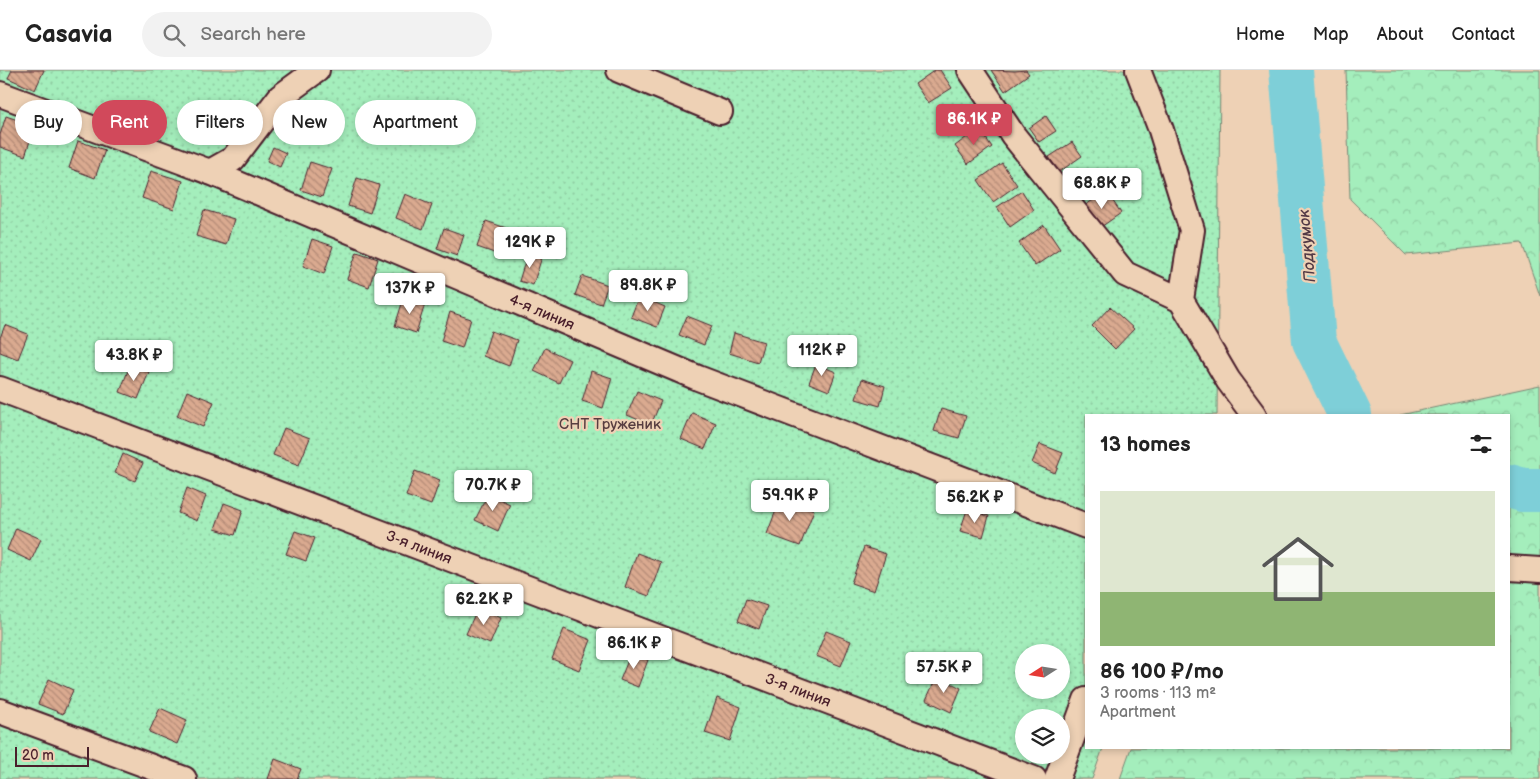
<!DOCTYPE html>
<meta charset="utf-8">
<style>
body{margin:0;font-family:"Balsamiq Sans",sans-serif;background:#f2f2f2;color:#222;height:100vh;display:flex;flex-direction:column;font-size:19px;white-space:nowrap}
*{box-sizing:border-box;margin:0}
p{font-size:16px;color:#767676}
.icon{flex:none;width:28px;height:28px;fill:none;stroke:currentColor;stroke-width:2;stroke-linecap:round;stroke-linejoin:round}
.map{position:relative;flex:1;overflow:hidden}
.sheet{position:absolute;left:1085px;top:344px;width:425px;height:335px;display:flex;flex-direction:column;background:#fff;border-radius:0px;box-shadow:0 2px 8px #0003}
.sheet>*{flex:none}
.banner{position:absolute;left:15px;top:30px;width:475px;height:45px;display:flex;gap:10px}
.needle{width:32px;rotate:258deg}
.fabs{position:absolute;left:1015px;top:574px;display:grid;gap:10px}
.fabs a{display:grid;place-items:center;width:55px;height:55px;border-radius:50%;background:#fff;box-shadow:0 2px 8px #0003;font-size:25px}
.scale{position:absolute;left:15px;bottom:12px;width:74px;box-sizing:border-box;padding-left:5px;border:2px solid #4a1f2b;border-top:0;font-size:14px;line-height:18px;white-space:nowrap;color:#4a1f2b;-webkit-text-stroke:4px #eed1b5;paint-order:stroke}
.price{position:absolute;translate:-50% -42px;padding:0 11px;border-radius:5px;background:#fff;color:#222;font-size:16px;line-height:32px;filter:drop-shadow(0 1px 2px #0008)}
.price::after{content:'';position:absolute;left:50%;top:30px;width:15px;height:11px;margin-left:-8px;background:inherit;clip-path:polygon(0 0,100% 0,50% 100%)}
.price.on{background:#d1495b;color:#fff}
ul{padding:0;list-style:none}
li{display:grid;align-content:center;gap:10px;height:265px;padding:0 15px}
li+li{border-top:1px solid #e0e0e0}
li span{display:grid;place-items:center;height:155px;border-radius:0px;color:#555}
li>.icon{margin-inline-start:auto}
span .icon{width:90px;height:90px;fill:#fffc;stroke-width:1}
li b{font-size:21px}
h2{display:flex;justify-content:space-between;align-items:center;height:60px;padding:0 15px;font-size:21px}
.tag{padding:0 18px;border-radius:22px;background:#fff;box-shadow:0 2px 8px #0003;font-size:18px;line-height:45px}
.tag.on{background:#d1495b;color:#fff}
header{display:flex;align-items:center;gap:30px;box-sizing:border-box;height:70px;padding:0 25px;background:#fff;border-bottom:1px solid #e0e0e0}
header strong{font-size:24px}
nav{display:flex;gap:28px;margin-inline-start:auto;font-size:18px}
.search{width:350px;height:45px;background:#f2f2f2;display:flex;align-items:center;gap:12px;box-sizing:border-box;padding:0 18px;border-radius:28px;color:#767676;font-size:19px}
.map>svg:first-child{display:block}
.forest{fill:url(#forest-crowns);stroke:#778674}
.garden{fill:url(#garden-dots);stroke:#778674;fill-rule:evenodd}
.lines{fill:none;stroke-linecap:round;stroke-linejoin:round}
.river{stroke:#7ecfd8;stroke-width:44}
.building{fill:url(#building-back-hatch);stroke:#4a1f2b}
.minor-casing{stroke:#4a1f2b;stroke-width:28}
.minor{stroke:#eed1b5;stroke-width:24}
.labels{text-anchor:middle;stroke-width:4.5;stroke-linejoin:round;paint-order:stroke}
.street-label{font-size:15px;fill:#4a1f2b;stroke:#eed1b5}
.park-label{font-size:15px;fill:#583e41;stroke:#eed1b5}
.water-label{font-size:16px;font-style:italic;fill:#523945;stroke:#eed1b5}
</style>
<header>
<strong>Casavia</strong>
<div class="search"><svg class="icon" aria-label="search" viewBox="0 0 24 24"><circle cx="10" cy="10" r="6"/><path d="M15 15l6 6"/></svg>Search here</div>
<nav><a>Home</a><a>Map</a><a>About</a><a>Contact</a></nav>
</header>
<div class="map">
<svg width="1540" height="709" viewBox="0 0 1540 709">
<defs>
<pattern id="forest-crowns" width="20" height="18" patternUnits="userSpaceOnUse" patternTransform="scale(1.25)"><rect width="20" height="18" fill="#a4eebc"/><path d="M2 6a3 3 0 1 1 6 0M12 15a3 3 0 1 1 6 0" fill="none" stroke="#8fcca2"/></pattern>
<pattern id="garden-dots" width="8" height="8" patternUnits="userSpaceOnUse" patternTransform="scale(1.25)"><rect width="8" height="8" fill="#a4eebc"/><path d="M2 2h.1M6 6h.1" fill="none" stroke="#8fcca2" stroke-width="1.8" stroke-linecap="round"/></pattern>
<pattern id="building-back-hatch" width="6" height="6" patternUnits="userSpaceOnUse" patternTransform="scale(1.25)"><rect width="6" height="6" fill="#daaa90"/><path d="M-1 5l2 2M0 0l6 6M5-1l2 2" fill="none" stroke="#b38a76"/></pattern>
</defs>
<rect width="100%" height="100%" fill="#eed1b5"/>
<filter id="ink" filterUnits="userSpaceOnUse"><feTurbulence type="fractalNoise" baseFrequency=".02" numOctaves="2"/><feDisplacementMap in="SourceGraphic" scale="10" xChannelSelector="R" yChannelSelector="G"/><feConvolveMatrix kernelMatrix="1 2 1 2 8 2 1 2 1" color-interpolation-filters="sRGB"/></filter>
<g filter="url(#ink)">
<!-- forest -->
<g class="forest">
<polygon points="1346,0 1540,0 1540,226 1522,173 1406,185 1350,129"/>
<polygon points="1540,315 1540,709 1120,709 1131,678 1509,678 1509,345 1400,345"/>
</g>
<!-- garden -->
<path class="garden" d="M0,0H1220L1217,345H1086V678H1103L1092,709H0ZM1024,582H1061V620H1024ZM1024,648H1061V685H1024Z"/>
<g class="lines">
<!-- river -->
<g class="river">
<polyline points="1291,0 1314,271 1350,345"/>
<polyline points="1509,416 1523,420 1540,420"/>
</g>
</g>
<!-- building -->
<g class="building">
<polygon points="12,0 44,0 35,20 8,8"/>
<polygon points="935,0 940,0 952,18 928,33 915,14"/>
<polygon points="991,0 1015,1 1026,0 1029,4 1005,21"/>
<polygon points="6,46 35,56 25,86 0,77 0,65"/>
<polygon points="1046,46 1056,61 1039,72 1029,58"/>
<polygon points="979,58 992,77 968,94 955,76"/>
<polygon points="78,71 105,80 95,108 69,98"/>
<polygon points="1072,72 1082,86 1059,102 1049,87"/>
<polygon points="273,77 286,83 280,97 267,91"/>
<polygon points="310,92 332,99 322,127 301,120"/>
<polygon points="1002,93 1017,115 993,132 978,110"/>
<polygon points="151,101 183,111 174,139 142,128"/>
<polygon points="357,108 379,115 370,143 348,136"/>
<polygon points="1022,121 1034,140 1010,157 997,137"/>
<polygon points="1106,121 1121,143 1098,159 1083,137"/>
<polygon points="405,124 432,135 423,159 396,148"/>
<polygon points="204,140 234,149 226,175 196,166"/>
<polygon points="486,151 506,158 497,184 477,177"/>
<polygon points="1044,155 1060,179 1035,196 1019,173"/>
<polygon points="444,158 464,165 457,186 437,179"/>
<polygon points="312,169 333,176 324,204 303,196"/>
<polygon points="357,182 378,189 369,217 347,209"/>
<polygon points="528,182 542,187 533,215 519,211"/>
<polygon points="582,206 608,215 601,234 575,225"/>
<polygon points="639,226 665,237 657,257 631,247"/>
<polygon points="404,227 425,234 416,263 395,256"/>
<polygon points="1110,237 1134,259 1115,279 1092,256"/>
<polygon points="450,242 471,249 462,278 441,271"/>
<polygon points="687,246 712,256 704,275 679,265"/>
<polygon points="5,255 28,264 18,289 0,282 0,268"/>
<polygon points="491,261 517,270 509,296 483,286"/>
<polygon points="734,263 764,272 758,292 729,283"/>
<polygon points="545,278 570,290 559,313 534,301"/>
<polygon points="816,294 836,302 829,321 809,313"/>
<polygon points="130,295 149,302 138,329 120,322"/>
<polygon points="591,301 612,308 603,338 582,331"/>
<polygon points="862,309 885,316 880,336 856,329"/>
<polygon points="187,321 214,332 203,357 177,346"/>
<polygon points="637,321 661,331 651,355 627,345"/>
<polygon points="941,339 966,346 959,368 934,361"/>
<polygon points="692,343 716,353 705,379 681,369"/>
<polygon points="284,358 310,368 299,395 273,385"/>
<polygon points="1040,374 1063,383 1055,403 1032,393"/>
<polygon points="123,384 143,393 135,411 115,403"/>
<polygon points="415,401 440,410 431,435 406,426"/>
<polygon points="187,418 206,426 197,451 178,443"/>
<polygon points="488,424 510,434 498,461 475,450"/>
<polygon points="781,427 814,440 800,476 767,464"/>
<polygon points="224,433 243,440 235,465 215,459"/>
<polygon points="967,440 989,446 983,467 960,461"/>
<polygon points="16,458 41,469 31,491 7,480"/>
<polygon points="295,461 315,468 306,491 286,484"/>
<polygon points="864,477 886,484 874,521 851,513"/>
<polygon points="637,483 661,492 649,526 625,517"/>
<polygon points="746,529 767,536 759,559 738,551"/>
<polygon points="478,537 501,548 490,574 466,564"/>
<polygon points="564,559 591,570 579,600 552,589"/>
<polygon points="826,561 851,571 841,596 816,586"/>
<polygon points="631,583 648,590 638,617 620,610"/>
<polygon points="937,606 961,618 951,642 926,630"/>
<polygon points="49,609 73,620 63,644 38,634"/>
<polygon points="717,628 741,637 730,671 705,663"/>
<polygon points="160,638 187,650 177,674 149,662"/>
<polygon points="275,689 301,699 297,709 268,709"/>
</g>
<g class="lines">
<defs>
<g id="minor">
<polyline points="619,0 720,42"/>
<polyline points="970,0 1013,65 1125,204 1181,230"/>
<polyline points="1138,0 1161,60 1192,160 1181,230 1228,310 1254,345"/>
<polyline points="0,24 210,102 698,308 1086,456"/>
<polyline points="210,102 233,89 280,27 317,0"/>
<polyline points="0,319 1034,709"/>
<polyline points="1509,498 1540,500"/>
<polyline points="0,641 184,709"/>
<polyline points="1057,709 1086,630"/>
</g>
</defs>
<!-- minor casing -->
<use href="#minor" class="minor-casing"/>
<!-- minor -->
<use href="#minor" class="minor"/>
</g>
</g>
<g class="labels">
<!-- street labels -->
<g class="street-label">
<text transform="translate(542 242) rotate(23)" y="5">4-я линия</text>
<text transform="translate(419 477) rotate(21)" y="5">3-я линия</text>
<text transform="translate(798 620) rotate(21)" y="5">3-я линия</text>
</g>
<!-- park labels -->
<g class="park-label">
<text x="610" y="359">СНТ Труженик</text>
</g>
<!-- water labels -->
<g class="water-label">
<text transform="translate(1306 176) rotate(-95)" y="6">Подкумок</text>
</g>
</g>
</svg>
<div class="fabs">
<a><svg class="needle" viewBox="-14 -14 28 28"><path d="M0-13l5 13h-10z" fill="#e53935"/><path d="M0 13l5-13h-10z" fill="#767676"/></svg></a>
<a><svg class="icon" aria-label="layers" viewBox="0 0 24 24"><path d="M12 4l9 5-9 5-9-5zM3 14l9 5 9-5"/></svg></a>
</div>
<div class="scale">20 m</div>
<b class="price on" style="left:974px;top:76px">86.1K ₽</b>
<b class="price" style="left:1102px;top:140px">68.8K ₽</b>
<b class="price" style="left:530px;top:199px">129K ₽</b>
<b class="price" style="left:648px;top:242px">89.8K ₽</b>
<b class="price" style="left:410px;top:245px">137K ₽</b>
<b class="price" style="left:822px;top:307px">112K ₽</b>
<b class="price" style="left:134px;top:312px">43.8K ₽</b>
<b class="price" style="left:493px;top:442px">70.7K ₽</b>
<b class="price" style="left:790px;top:452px">59.9K ₽</b>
<b class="price" style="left:975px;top:454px">56.2K ₽</b>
<b class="price" style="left:484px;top:556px">62.2K ₽</b>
<b class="price" style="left:634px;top:600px">86.1K ₽</b>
<b class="price" style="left:944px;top:624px">57.5K ₽</b>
<div class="banner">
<a class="tag">Buy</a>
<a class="tag on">Rent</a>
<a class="tag">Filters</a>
<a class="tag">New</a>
<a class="tag">Apartment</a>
</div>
<section class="sheet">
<h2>13 homes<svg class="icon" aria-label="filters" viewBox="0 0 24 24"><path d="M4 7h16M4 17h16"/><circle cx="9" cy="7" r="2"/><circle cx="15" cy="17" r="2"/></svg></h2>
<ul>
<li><span style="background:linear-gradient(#dfe7d0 65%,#8fb573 0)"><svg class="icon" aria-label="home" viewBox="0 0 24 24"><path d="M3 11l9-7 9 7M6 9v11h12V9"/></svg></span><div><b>86 100 ₽/mo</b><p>3 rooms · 113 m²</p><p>Apartment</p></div></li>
</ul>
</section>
</div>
